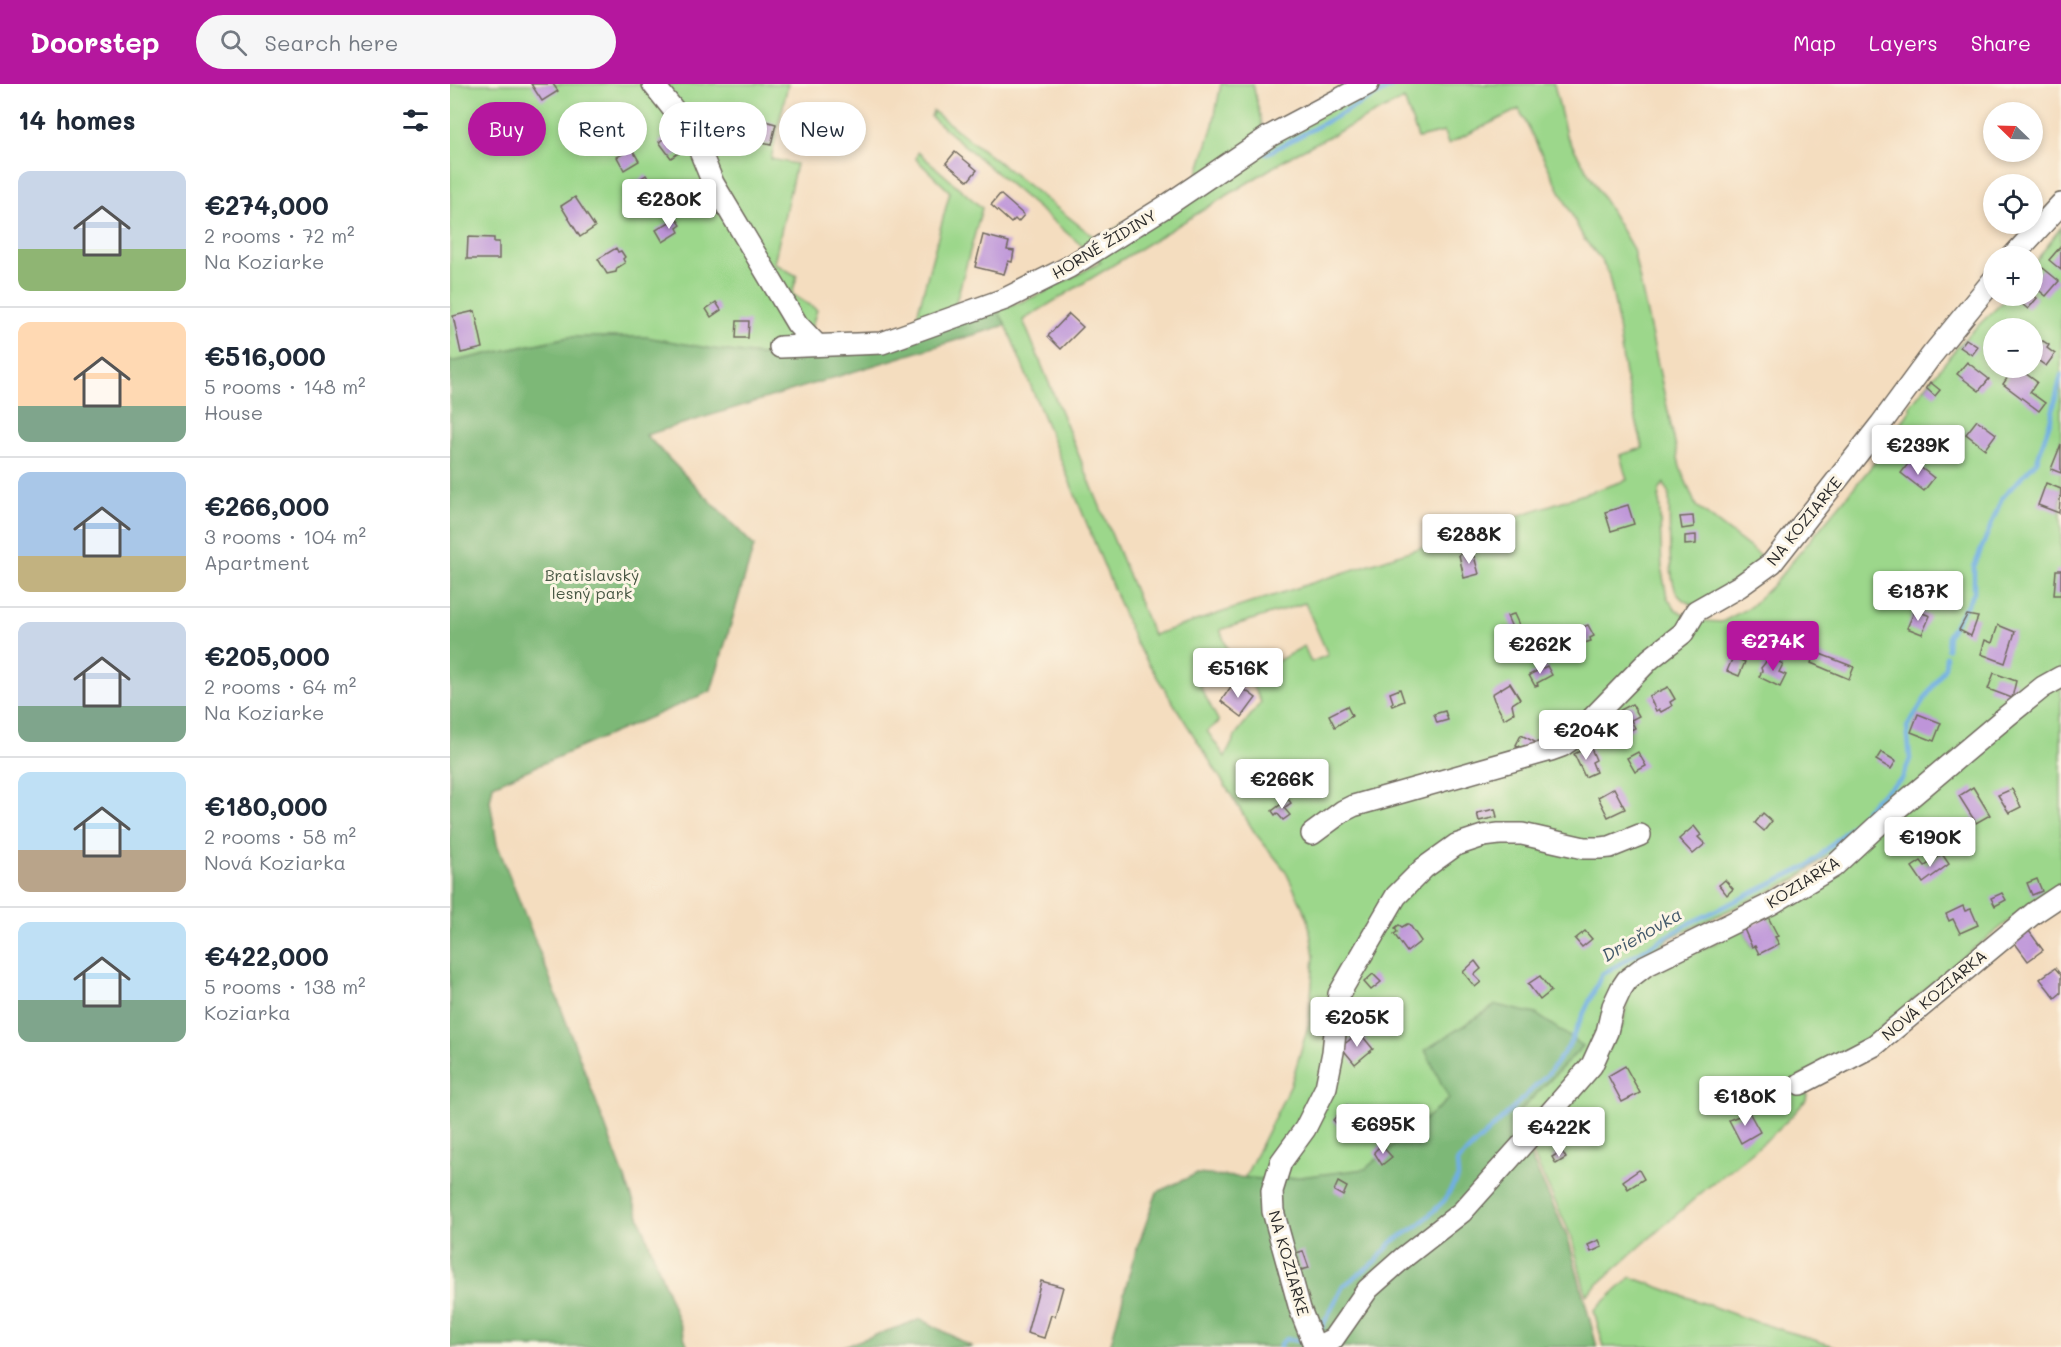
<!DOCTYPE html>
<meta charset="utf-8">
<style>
body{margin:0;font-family:Mali,sans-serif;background:#f6f6f7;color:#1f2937;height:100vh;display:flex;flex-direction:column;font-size:22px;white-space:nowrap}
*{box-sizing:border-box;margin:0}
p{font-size:20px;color:#747a83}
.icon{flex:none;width:33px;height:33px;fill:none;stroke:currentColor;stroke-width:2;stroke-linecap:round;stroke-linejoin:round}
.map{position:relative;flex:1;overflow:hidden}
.details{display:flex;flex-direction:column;background:#fff;width:450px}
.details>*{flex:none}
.guide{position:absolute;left:18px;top:18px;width:570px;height:54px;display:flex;gap:12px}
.needle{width:39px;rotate:293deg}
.buttons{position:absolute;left:1533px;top:18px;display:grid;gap:12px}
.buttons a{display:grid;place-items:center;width:60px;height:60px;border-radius:50%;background:#fff;box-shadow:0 3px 9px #0003;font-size:30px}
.price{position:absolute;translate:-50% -51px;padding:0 14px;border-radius:6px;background:#fff;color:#222;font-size:20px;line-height:39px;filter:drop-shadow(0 2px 3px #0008)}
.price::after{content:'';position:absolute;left:50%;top:36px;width:18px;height:14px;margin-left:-9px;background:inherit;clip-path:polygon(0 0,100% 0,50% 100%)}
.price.on{background:#b5179e;color:#fff}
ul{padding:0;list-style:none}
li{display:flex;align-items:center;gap:18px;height:150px;padding:0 18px}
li+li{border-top:2px solid #e0e1e3}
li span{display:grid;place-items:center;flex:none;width:168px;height:120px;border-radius:12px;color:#555}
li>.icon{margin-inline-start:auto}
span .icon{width:72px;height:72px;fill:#fffc;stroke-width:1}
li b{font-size:26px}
h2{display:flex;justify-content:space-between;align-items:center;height:72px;padding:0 18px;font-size:26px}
.tag{padding:0 21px;border-radius:27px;background:#fff;box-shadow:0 3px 9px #0003;font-size:21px;line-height:54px}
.tag.on{background:#b5179e;color:#fff}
header{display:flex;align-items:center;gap:36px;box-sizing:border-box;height:84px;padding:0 30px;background:#b5179e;color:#fff}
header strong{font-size:28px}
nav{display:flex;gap:33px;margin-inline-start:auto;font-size:21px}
.search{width:420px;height:54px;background:#f6f6f7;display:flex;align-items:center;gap:15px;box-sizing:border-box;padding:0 21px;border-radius:33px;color:#747a83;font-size:22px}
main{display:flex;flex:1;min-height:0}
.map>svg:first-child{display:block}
.green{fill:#9cd78b;stroke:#64815b;stroke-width:1.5;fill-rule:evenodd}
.forest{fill:#7db877;stroke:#547251;stroke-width:1.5}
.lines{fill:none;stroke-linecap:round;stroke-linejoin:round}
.stream{stroke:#6fafe3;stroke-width:4.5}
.building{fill:#be95d9}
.minor-casing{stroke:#71695f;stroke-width:24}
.minor{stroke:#fff;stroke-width:21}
.labels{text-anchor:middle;stroke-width:6;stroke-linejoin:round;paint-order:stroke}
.street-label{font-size:16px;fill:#2b2b2b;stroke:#fcf5e5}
.park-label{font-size:16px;fill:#475643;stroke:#fcf5e5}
.water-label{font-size:18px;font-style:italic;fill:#43596b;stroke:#fcf5e5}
</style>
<header>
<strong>Doorstep</strong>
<div class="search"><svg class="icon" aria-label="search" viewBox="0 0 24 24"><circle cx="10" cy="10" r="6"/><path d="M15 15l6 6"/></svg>Search here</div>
<nav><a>Map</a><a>Layers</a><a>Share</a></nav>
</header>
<main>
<section class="details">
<h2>14 homes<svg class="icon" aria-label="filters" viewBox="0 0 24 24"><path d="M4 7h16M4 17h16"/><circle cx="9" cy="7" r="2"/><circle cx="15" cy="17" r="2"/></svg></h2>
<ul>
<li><span style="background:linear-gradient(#c9d6e8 65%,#8fb573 0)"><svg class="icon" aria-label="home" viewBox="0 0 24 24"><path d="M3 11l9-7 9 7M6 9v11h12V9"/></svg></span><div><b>€274,000</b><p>2 rooms · 72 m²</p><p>Na Koziarke</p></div></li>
<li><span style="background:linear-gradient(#ffd9b3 70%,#7fa58c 0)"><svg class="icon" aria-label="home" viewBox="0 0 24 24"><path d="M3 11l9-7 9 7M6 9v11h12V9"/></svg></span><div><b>€516,000</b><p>5 rooms · 148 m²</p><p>House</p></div></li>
<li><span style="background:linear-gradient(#a9c7e8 70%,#c2b280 0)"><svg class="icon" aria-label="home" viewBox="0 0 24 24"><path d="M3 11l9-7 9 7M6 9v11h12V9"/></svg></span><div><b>€266,000</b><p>3 rooms · 104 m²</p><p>Apartment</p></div></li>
<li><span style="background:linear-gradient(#c9d6e8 70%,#7fa58c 0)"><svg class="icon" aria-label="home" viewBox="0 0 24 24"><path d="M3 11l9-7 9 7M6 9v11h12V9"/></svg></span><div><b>€205,000</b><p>2 rooms · 64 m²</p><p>Na Koziarke</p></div></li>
<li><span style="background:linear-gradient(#bfe0f5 65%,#b9a48a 0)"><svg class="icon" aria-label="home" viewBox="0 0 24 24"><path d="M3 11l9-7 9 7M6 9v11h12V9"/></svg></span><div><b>€180,000</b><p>2 rooms · 58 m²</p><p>Nová Koziarka</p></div></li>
<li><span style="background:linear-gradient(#bfe0f5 65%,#7fa58c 0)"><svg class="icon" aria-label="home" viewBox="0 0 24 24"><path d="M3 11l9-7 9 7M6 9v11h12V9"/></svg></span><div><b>€422,000</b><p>5 rooms · 138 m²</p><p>Koziarka</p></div></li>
</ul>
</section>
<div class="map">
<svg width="1611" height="1263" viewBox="0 0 1611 1263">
<rect width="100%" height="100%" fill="#fcf5e5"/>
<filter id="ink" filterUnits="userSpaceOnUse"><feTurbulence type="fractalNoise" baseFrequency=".0167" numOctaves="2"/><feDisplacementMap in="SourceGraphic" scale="12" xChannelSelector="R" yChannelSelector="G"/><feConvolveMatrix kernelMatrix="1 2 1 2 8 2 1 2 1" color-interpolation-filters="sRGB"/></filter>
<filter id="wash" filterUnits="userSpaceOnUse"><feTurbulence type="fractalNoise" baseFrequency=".008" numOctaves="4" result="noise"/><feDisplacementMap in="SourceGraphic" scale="24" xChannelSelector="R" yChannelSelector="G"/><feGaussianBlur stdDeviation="1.35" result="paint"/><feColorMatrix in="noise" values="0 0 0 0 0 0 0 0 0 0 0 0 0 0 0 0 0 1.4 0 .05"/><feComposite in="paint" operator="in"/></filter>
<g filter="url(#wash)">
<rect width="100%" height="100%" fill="#f4ddbf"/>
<!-- green -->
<g class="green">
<polygon points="0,0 338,0 321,75 346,80 324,179 347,192 342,210 367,226 361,245 369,253 432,252 465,239 500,108 466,75 468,68 532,124 499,243 364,269 309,271 119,253 0,278"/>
<path d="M771,0H803L813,46L901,0H1104L1116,51L1183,165L1230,383L1246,422L1316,476L1246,522C1237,519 1229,515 1225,505C1218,486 1220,434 1219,411L1214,399L1209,407L1212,488L1217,513L1225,525L1237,532L1252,537L1272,538L1300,523L1322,502L1426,377L1461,325L1459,323L1513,256L1559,212H1582L1583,181L1611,143V802L1578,822L1509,876L1417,956L1347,994L1357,1011L1356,1016C1326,1052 1293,1075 1257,1104C1216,1139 1176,1175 1136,1211L1122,1154L1078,1060L1150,977L1173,941L1180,900L1294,845L1302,863L1329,860L1325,853L1328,852L1318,833L1430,731L1346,795L1222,853L1171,894L1140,972L1000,1124L831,1101L883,968L825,1096L794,1095L841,1000L859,939L864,872L858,835L835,786L805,749L685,558L556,241L548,227L591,210L651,178L481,33L483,27L648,156L747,92L763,41ZM954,15L968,54L994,48L998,60L1069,25L1134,155L1149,173L1158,188L1165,221L1175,291L1193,364L1170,371L1177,396L703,551L573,236L848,68ZM1544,244H1582V284H1544ZM855,519L878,571L861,578L854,562L798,594L811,618L787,649L775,673L757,647L769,638L750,602L784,581L770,546Z"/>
<polygon points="1181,1193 1297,1235 1387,1263 1154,1263 1144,1227"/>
</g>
<!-- forest -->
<g class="forest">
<polygon points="548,227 556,241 196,351 304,462 261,607 43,701 40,717 47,760 99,892 238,1263 0,1263 0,278 119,253 196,253 263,265 309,271 364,269"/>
<polygon points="1046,921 1086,930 1133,962 1063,1034 1118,1154 1147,1263 660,1263 682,1179 707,1108 746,1090 825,1096 915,1085 999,1015 975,966"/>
<polygon points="471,1235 522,1263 391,1263 394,1262"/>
</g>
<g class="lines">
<!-- stream -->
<g class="stream">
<polyline points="816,70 947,0"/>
<polyline points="1497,565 1498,551 1524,509 1524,483 1552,414 1587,377 1601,334 1611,291"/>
<polyline points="872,1243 893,1202 926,1177 942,1158 969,1141 994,1117 1008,1093 1007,1078 1098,990 1118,963 1152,890 1240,839 1360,781 1408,736 1426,714 1452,695 1460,675 1457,643 1495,583 1496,572"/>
<polyline points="830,1263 830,1260 836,1255 850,1257"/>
</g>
</g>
<g id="blocks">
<!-- building -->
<g class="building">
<polygon points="81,0 103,0 108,7 92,17"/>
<polygon points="308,35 326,40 321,61 303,57"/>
<polygon points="219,51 230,68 221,74 209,58"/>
<polygon points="182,65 189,77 174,86 167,73"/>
<polygon points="505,68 527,86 518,97 496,79"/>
<polygon points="196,91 203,102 192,109 185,98"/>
<polygon points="550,110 574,131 568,138 565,135 561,139 541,121"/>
<polygon points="125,113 145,143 130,153 111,122"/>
<polygon points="226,134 231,141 227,144 229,148 213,158 206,146"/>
<polygon points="533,151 559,158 557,166 564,167 562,178 558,177 554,190 525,183"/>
<polygon points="18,153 44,154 44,158 49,158 49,175 17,175"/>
<polygon points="1611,162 1611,186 1599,176"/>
<polygon points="166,164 168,168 171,167 175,173 173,175 175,179 167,184 166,188 157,190 148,175"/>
<polygon points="1593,184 1609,197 1596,212 1582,201 1582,197"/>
<polygon points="1582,210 1587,214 1578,225 1562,212"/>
<polygon points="266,218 271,226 261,233 256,225"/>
<polygon points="25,227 33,264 11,269 3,232"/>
<polygon points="619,230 633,243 611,265 598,252"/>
<polygon points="287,237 299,237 298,254 286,254"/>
<polygon points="1582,253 1591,259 1593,257 1599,261 1597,264 1605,270 1596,282 1582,272"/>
<polygon points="1516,255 1528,263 1522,271 1510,263"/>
<polygon points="1517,278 1539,295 1529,307 1507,290"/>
<polygon points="1562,284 1568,284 1587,298 1580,308 1595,319 1589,327 1553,300 1558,293 1553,289 1556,285 1559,287"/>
<polygon points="1480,298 1490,306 1485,312 1476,304"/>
<polygon points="1527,336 1546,350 1535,365 1516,350"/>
<polygon points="1471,344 1477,348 1475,354 1480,358 1484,353 1487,355 1485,358 1494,365 1486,376 1462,356"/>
<polygon points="1611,360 1611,389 1601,385"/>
<polygon points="1461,376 1484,394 1474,407 1451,389"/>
<polygon points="1596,399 1611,405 1609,429 1588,421"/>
<polygon points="1178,421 1184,440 1161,447 1155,428"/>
<polygon points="1243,432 1244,443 1232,445 1230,433"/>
<polygon points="1246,451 1246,460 1235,461 1235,452"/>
<polygon points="1017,468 1019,473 1024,472 1029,490 1014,494 1009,471"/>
<polygon points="1606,486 1611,486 1611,511 1604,511"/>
<polygon points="1465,526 1480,532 1472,550 1457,544"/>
<polygon points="1064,530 1070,543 1063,546 1057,532"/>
<polygon points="1517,531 1528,533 1521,552 1509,546"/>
<polygon points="1138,541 1144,552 1140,554 1141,557 1131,560 1125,546"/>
<polygon points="1548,541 1565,548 1555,579 1531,570 1535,556 1542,559"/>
<polygon points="1365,568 1404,583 1399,595 1361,579"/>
<polygon points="1318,572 1333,580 1329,588 1336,591 1330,603 1309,593 1312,587 1311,584 1315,579"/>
<polygon points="1283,573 1295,578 1289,592 1277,587"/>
<polygon points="1097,582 1102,591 1087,599 1088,601 1085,602 1079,591"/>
<polygon points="1544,589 1566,597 1562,614 1538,605"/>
<polygon points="784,598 806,614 792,633 771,617"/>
<polygon points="1060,599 1070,615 1062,620 1064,629 1054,635 1044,616 1042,610"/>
<polygon points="1218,603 1225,615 1220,618 1222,622 1211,628 1209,625 1206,627 1199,612"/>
<polygon points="950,605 954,617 942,622 941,620 943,618 940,609"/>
<polygon points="1182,620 1189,632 1181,636 1185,644 1173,650 1163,630"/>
<polygon points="897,622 902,632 885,643 879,631"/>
<polygon points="995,627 998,636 987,639 984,630"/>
<polygon points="1468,630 1491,639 1484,657 1461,648"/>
<polygon points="1071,651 1085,658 1079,668 1066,661"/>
<polygon points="1140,662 1146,676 1142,678 1146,688 1135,693 1124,670"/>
<polygon points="1188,668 1196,682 1185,688 1177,674"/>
<polygon points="1431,668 1446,677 1441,685 1426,676"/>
<polygon points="1523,703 1540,731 1526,739 1509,712"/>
<polygon points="1164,704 1175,725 1158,733 1148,713"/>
<polygon points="1562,705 1571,723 1559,729 1548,711"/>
<polygon points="838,715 841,719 834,724 840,731 833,736 827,729 825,731 822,727"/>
<polygon points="1045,725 1047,733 1029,737 1027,729"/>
<polygon points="1313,729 1322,737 1314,747 1305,739"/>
<polygon points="1244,742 1251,751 1248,753 1255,760 1243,770 1229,755"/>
<polygon points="1492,770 1499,780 1473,799 1462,783 1471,777 1475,782"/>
<polygon points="1587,795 1592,807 1582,811 1577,799"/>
<polygon points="1275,796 1283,805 1277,811 1269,801"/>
<polygon points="1552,809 1556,816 1545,822 1541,814"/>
<polygon points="1513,822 1515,827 1521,825 1528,841 1510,849 1503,835 1499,837 1496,830"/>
<polygon points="1318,833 1328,852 1325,853 1329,860 1309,870 1305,862 1302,863 1294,845"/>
<polygon points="957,840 959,840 971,857 957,868 944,850 947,848 945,844 949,841 952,843"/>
<polygon points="1135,847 1142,855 1132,863 1125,855"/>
<polygon points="1579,847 1593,866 1578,877 1564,858"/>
<polygon points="1025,877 1031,885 1024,891 1031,898 1025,903 1013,888"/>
<polygon points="1605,884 1611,891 1611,909 1605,914 1590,895"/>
<polygon points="923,890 931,898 921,906 914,898"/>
<polygon points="1090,892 1101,907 1090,916 1078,900"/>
<polygon points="909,948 923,965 905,980 891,963"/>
<polygon points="1175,982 1190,1009 1172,1018 1158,992"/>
<polygon points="897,1021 912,1035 898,1050 883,1036"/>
<polygon points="1299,1028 1310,1048 1291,1059 1279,1036"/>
<polygon points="931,1061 942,1073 932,1081 924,1068"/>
<polygon points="1112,1067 1116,1074 1106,1080 1102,1073"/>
<polygon points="1189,1086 1194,1095 1178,1105 1173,1097"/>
<polygon points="888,1098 897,1103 893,1112 884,1107"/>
<polygon points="1149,1156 1152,1163 1141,1168 1138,1161"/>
<polygon points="853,1167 859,1184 851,1186 846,1169"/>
<polygon points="591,1197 613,1203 605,1232 601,1231 594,1254 577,1249"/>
</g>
</g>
</g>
<g filter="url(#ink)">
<use href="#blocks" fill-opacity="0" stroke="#71695f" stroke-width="1.5"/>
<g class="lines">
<defs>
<g id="minor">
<polyline points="203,0 243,50 263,99 347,240 367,261"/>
<polyline points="1563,172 1611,120"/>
<polyline points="330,263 432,259 555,215 619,183 713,124 818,53 918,0"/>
<polyline points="862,750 893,727 903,722 1101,666 1112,662 1122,655 1200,575 1233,549 1246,527 1290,502 1322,479 1431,340 1481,272 1544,195"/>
<polyline points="1350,1000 1425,961 1584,829 1611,811"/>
<polyline points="865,1263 850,1225 823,1127 822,1107 831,1078 855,1045 876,1003 883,968 889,910 946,812 974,784 1006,761 1033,752 1049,750 1072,750 1134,764 1150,764 1160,763 1190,751"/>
<polyline points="867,1263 883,1255 918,1205 953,1174 1012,1128 1087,1044 1142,981 1157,948 1163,922 1171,905 1177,896 1195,882 1321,820 1383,783 1437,733 1557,632 1593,603 1611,593"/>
</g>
</defs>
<!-- minor casing -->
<use href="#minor" class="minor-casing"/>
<!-- minor -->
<use href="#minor" class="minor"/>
</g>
</g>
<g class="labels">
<!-- street labels -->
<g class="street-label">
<text transform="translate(654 160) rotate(-31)" y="6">HORNÉ ŽIDINY</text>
<text transform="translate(1354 437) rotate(-51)" y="6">NA KOZIARKE</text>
<text transform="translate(1353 798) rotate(-32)" y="6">KOZIARKA</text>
<text transform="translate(1484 911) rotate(-40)" y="6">NOVÁ KOZIARKA</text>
<text transform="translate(839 1179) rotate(74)" y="6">NA KOZIARKE</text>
</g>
<!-- park labels -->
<g class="park-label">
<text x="142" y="497">Bratislavský<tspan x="142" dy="18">lesný park</tspan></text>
</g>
<!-- water labels -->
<g class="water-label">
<text transform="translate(1192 851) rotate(-30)" y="6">Drieňovka</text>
</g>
</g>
</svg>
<div class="buttons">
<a><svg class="needle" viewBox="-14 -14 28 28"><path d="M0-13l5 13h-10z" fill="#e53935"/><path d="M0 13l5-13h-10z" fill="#747a83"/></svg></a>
<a><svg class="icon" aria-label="locate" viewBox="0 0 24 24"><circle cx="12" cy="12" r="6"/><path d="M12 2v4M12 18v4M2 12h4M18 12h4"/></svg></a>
<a>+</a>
<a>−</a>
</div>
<b class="price" style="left:219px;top:146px">€280K</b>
<b class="price" style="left:1468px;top:392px">€239K</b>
<b class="price" style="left:1019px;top:481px">€288K</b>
<b class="price" style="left:1468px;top:538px">€187K</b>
<b class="price on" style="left:1323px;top:588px">€274K</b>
<b class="price" style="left:1090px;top:591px">€262K</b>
<b class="price" style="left:788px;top:615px">€516K</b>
<b class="price" style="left:1136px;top:677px">€204K</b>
<b class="price" style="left:832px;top:726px">€266K</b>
<b class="price" style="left:1480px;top:784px">€190K</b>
<b class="price" style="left:907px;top:964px">€205K</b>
<b class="price" style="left:1295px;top:1043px">€180K</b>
<b class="price" style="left:933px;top:1071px">€695K</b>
<b class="price" style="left:1109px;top:1074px">€422K</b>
<div class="guide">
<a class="tag on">Buy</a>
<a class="tag">Rent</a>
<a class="tag">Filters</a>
<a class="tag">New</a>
</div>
</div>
</main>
